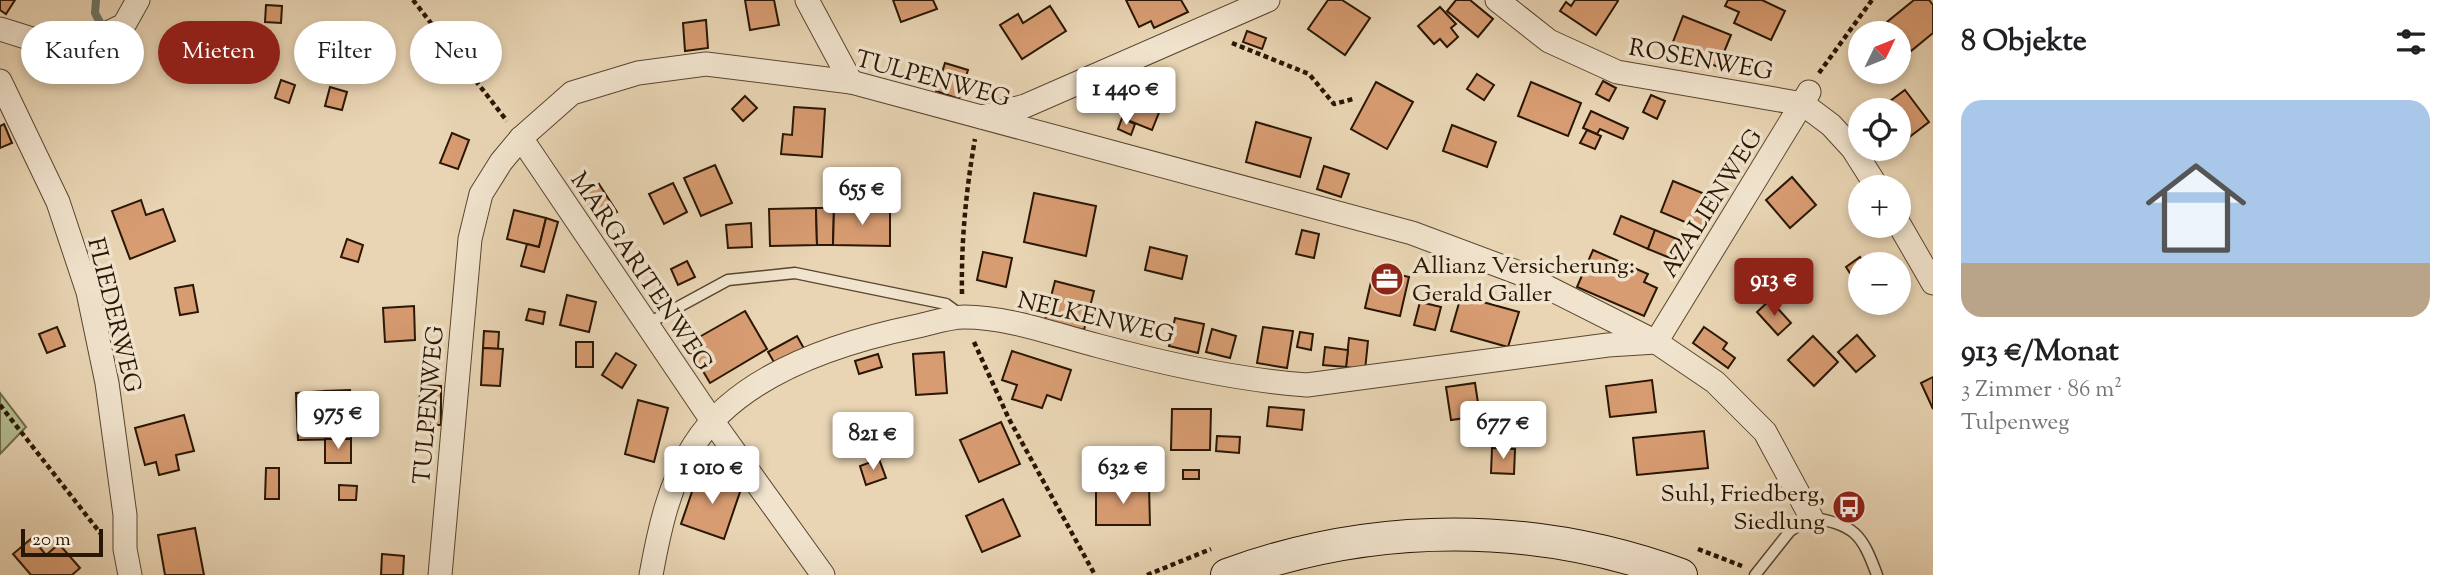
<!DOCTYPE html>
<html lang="de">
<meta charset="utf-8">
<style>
body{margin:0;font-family:"Sorts Mill Goudy",serif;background:#f2f2f2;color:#202124;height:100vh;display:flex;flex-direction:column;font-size:26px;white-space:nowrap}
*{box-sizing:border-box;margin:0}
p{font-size:23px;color:#757577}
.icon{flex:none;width:38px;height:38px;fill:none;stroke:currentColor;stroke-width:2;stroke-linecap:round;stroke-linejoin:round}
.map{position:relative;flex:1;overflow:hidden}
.side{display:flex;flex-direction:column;background:#fff;width:525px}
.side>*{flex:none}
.hud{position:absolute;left:21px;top:21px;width:665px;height:63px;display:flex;gap:14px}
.needle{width:46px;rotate:47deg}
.tools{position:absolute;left:1848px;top:21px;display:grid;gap:14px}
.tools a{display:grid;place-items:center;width:63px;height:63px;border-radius:50%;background:#fff;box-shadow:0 4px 10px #0003;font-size:35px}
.scale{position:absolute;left:21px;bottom:18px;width:82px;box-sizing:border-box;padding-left:7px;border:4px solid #291604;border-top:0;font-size:19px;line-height:24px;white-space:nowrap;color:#291604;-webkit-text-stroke:5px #f1e4ce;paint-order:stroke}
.price{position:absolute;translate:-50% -60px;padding:0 16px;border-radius:7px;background:#fff;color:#222;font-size:23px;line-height:46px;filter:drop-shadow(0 2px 4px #0008)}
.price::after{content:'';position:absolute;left:50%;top:42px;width:21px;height:16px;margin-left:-10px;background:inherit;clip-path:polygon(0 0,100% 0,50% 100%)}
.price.current{background:#8f2418;color:#fff}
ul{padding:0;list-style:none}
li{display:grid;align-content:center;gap:14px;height:371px;padding:0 28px}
li span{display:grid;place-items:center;height:217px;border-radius:21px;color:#555}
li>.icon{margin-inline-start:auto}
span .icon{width:126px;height:126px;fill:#fffc;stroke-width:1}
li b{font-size:30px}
h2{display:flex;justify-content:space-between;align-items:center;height:84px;padding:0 28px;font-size:30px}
.chip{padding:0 24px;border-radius:32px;background:#fff;box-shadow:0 4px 10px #0003;font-size:24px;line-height:63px}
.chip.current{background:#8f2418;color:#fff}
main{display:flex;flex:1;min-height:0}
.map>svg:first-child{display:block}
.green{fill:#b4be8f;stroke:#6e6a4a;stroke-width:2}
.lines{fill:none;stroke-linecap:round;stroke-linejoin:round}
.stream{stroke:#6b7869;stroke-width:8}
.building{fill:#d89c72;stroke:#291604;stroke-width:2}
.lane-casing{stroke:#594630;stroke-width:13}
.street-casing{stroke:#594630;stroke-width:25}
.secondary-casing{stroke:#291604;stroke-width:34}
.path{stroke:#291604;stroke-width:4.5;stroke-dasharray:5 3.5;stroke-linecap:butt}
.lane{stroke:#f1e4ce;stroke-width:10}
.street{stroke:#f1e4ce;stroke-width:23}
.secondary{stroke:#f1e4ce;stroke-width:32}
.labels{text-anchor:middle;stroke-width:7;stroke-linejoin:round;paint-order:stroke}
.street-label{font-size:24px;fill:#291604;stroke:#f1e4ce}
.poi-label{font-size:24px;fill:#291604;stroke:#f1e4ce;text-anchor:start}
</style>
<main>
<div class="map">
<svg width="1933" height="575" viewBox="0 0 1933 575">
<rect width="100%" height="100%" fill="#e9d5b4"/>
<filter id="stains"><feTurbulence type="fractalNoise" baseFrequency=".00286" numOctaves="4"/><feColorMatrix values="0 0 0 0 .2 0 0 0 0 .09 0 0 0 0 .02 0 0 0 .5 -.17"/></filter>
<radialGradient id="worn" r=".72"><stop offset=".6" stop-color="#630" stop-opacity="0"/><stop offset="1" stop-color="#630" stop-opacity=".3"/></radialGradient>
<!-- green -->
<polygon class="green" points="0,393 26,427 0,454"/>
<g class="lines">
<!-- stream -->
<polyline class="stream" points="96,0 95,13 102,26"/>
</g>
<!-- building -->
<g class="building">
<polygon points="0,0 15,0 6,14 0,10"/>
<polygon points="745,0 774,0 779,25 750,30"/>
<polygon points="893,0 933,0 937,9 901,22"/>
<polygon points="1126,0 1181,0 1188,12 1154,28 1151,21 1139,27"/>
<polygon points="1328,0 1342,0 1370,18 1345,55 1308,29"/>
<polygon points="1456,0 1470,0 1493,19 1478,37 1447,11"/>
<polygon points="1575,0 1617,0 1618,1 1596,35 1560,11 1566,2 1571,6"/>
<polygon points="1728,0 1762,0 1785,11 1771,40 1734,23 1739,12 1725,6"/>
<polygon points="1914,0 1929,0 1933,5 1933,33 1911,51 1887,22"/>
<polygon points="266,5 282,6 281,23 265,22"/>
<polygon points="1050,6 1066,31 1022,59 1000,25 1018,14 1023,23"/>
<polygon points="1440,7 1456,24 1451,28 1458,37 1447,47 1440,39 1434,44 1418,26"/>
<polygon points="1683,16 1731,35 1718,67 1671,47"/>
<polygon points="706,20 708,48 685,51 683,23"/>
<polygon points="1247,31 1266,38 1262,49 1243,42"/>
<polygon points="945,63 968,70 959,99 936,91"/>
<polygon points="1477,74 1494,85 1484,100 1467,89"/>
<polygon points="281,80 295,85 289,103 275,98"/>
<polygon points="1603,81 1616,88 1609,101 1596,94"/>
<polygon points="1376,82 1413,102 1387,149 1351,129"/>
<polygon points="1531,82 1581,103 1568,136 1518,116"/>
<polygon points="330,87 347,92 342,110 325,106"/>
<polygon points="1134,88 1164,100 1152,130 1122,118"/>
<polygon points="1905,90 1929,122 1899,145 1899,110 1878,110"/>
<polygon points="1651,95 1665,101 1657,119 1643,112"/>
<polygon points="745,96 757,108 743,121 732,109"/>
<polygon points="794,107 825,109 822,157 781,154 783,134 792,135"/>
<polygon points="1591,111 1628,128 1623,139 1600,129 1597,134 1583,128"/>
<polygon points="1122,118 1135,124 1131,135 1118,129"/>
<polygon points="1256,122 1311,138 1300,177 1246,162"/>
<polygon points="4,124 12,143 0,148 0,126"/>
<polygon points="1452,125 1496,142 1487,167 1443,151"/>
<polygon points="1587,130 1601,136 1595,149 1580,143"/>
<polygon points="452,133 469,140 458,169 440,163"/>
<polygon points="715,165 732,203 701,216 684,178"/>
<polygon points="1324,166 1349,174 1341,197 1317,189"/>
<polygon points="1792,177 1816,205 1790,228 1766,200"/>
<polygon points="1673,181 1717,199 1704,230 1661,212"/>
<polygon points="673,183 687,212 664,224 649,194"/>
<polygon points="599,184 617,212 600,223 582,195"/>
<polygon points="1034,193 1096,206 1086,256 1024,242"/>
<polygon points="141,200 146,215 163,209 175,241 130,259 112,211"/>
<polygon points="816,208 817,245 770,246 769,209"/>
<polygon points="816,208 834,208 833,245 817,245"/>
<polygon points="834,208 890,209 890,246 833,245"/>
<polygon points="514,210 546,218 539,247 507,239"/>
<polygon points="1621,216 1655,230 1648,249 1614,234"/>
<polygon points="546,218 558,222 544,272 521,266 527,244 539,247"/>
<polygon points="751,223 752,247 728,248 726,225"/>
<polygon points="1302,230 1319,234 1314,258 1296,254"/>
<polygon points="1655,230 1682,241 1675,260 1648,249"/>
<polygon points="347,239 363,245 358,262 341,257"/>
<polygon points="1150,247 1187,256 1182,279 1145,270"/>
<polygon points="1593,250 1648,274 1644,282 1657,288 1644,316 1577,287"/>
<polygon points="983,252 1012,258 1006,287 977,280"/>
<polygon points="1860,257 1865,264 1860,264 1859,287 1846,267"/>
<polygon points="687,261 695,277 678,285 671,269"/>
<polygon points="1374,269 1409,277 1400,316 1365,308"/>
<polygon points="1055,281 1094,291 1084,330 1045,320"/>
<polygon points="193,285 198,312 180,315 175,288"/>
<polygon points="567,295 596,302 589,332 560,325"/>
<polygon points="1461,296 1519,312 1508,347 1451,331"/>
<polygon points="1770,300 1791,323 1778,335 1757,312"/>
<polygon points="1420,302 1441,307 1435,330 1414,325"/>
<polygon points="414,306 415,340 385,342 383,308"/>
<polygon points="529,309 545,312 543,324 526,320"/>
<polygon points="745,311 767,349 710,383 687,344"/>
<polygon points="1175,318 1204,324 1198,353 1169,346"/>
<polygon points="57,327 65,346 47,353 39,334"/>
<polygon points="1263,327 1293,331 1287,368 1257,363"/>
<polygon points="1704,327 1727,343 1723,349 1735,358 1728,368 1693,343"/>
<polygon points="1212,329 1236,336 1230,358 1206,352"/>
<polygon points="484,331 499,332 498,349 483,348"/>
<polygon points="1300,332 1313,334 1311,350 1297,347"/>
<polygon points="1857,335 1875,356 1856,372 1838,352"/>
<polygon points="797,336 807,354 778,369 768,352"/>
<polygon points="1813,336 1838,362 1814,386 1788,360"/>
<polygon points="1349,338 1368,341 1365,370 1346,367"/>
<rect x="576" y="342" width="17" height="25"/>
<polygon points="1325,347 1348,350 1346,367 1323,365"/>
<polygon points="483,348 503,349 500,386 481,385"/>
<polygon points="1012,351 1071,370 1061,400 1047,395 1042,408 1012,399 1017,385 1002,380"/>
<polygon points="944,352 947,393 916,395 913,354"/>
<polygon points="616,353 636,365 622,388 602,375"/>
<polygon points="878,354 882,367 859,374 855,361"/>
<polygon points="1933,377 1933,409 1921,383"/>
<polygon points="1652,380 1656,412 1610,417 1606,386"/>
<polygon points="1475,383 1480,416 1451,420 1446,387"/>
<polygon points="420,385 441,386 441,425 419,425"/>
<polygon points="350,390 352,417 325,418 324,391"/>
<polygon points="324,391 325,418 352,417 351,439 298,440 296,393"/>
<polygon points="638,400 668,408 654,462 625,454"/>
<polygon points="1269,407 1304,410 1302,430 1267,426"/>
<polygon points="1172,409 1211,409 1210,450 1171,450"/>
<polygon points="184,415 194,451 176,455 179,470 159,475 156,462 145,465 135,428"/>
<polygon points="1001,422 1020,464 979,482 960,440"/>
<polygon points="1704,431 1708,468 1637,475 1633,438"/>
<polygon points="1217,436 1240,437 1239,453 1216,451"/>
<rect x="325" y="439" width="26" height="24"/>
<polygon points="1492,448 1515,449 1514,474 1491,473"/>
<polygon points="879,459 886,478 866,485 860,466"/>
<polygon points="266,468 279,468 279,499 265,499"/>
<rect x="1183" y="470" width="16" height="9"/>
<polygon points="715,473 735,480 733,486 741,489 724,539 681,524 696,480 711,485"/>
<polygon points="339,485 357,486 356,500 339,500"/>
<polygon points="1096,486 1149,486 1150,525 1096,525"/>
<polygon points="1003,499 1020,536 982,552 966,516"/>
<polygon points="195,528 204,575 165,575 158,535"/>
<polygon points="32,538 46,555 59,544 80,568 72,575 31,575 13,554"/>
<polygon points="382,554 404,556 403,575 381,575"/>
</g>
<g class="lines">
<defs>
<g id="lane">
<polyline points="647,324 728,280 795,273 946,304 961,315"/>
<path d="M1755,575L1790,531L1811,517C1855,526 1861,532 1877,575"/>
</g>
<g id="street">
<polyline points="807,0 851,82"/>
<polyline points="1497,0 1549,41 1617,72 1803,104 1831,125 1853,149 1877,187"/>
<polyline points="0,29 70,51 124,25 138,0"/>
<polyline points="0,81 58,202 88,292 107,383 125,515 125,549 130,575"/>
<polyline points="982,117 1025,106 1268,0"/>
<polyline points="521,138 713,422 823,575"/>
<polyline points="1899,224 1933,283"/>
<polyline points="440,575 470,239 481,194 501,162 521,138 572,93 638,73 706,64 851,82 1412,233 1519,273 1656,342 1715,382 1765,432 1811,517"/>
<path d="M651,575C659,531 669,483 694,445C739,374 840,342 918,326C932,323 949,317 964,317C1009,317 1056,335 1099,346C1166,364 1238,380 1307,385L1608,345L1656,342L1809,92"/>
</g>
<path id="secondary" d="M1227,575C1374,521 1534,521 1681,575"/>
</defs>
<!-- lane casing -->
<use href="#lane" class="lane-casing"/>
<!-- street casing -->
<use href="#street" class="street-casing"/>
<!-- secondary casing -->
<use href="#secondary" class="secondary-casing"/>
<!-- path -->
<g class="path">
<polyline points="413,0 507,121"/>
<polyline points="1232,43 1309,74 1334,104 1353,99"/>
<polyline points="1819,73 1872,0"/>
<path d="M962,294C961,242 966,190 975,139"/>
<polyline points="974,342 1009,419 1095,575"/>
<polyline points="0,405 101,534"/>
<polyline points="1698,549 1742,566"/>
<polyline points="1147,575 1211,549"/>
</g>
<!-- lane -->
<use href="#lane" class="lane"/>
<!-- street -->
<use href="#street" class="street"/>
<!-- secondary -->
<use href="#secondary" class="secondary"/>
</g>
<!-- icons -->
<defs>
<symbol id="office-disc" viewBox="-11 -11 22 22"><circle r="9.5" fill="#8f2418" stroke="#f1e4ce"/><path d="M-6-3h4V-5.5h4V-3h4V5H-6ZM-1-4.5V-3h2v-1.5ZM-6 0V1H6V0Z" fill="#fff"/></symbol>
<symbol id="bus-disc" viewBox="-11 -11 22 22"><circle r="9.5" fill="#8f2418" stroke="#f1e4ce"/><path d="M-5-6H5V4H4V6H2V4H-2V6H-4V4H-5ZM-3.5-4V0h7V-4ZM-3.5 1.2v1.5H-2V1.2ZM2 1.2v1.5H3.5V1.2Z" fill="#fff"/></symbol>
</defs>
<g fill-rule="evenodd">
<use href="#office-disc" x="1368" y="260" width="38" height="38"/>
<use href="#bus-disc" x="1830" y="488" width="38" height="38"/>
</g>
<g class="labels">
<!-- street labels -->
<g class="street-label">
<text transform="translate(1701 59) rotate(10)" y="8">ROSENWEG</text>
<text transform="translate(933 78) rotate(15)" y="8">TULPENWEG</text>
<text transform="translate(1711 203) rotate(-58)" y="8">AZALIENWEG</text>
<text transform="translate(642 271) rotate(56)" y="8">MARGARITENWEG</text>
<text transform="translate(115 315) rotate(76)" y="8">FLIEDERWEG</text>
<text transform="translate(1096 317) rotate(13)" y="8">NELKENWEG</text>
<text transform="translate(428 405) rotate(-85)" y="8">TULPENWEG</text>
</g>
<!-- poi labels -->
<g class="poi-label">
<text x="1412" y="273">Allianz Versicherung:<tspan x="1412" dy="28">Gerald Galler</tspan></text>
<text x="1825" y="501" text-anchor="end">Suhl, Friedberg,<tspan x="1825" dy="28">Siedlung</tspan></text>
</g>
</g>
<rect width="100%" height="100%" filter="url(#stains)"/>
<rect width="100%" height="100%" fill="url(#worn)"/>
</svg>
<div class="tools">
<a><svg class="needle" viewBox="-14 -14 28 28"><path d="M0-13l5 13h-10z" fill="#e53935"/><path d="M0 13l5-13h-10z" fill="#757577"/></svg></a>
<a><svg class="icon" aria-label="locate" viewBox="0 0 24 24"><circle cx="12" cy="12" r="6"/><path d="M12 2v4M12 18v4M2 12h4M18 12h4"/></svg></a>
<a>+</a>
<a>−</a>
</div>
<div class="scale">20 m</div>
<b class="price" style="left:1126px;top:127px">1 440 €</b>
<b class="price" style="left:862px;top:227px">655 €</b>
<b class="price current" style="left:1774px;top:318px">913 €</b>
<b class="price" style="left:338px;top:451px">975 €</b>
<b class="price" style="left:1503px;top:461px">677 €</b>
<b class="price" style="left:873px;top:472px">821 €</b>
<b class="price" style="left:712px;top:506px">1 010 €</b>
<b class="price" style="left:1123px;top:506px">632 €</b>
<div class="hud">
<a class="chip">Kaufen</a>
<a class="chip current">Mieten</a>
<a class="chip">Filter</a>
<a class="chip">Neu</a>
</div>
</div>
<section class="side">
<h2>8 Objekte<svg class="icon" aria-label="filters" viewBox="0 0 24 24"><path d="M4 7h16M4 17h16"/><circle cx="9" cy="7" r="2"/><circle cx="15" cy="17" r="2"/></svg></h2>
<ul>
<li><span style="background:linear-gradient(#a9c7e8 75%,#b9a48a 0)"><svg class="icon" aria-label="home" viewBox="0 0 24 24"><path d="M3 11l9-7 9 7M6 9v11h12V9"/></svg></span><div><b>913 €/Monat</b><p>3 Zimmer · 86 m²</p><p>Tulpenweg</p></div></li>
</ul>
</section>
</main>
